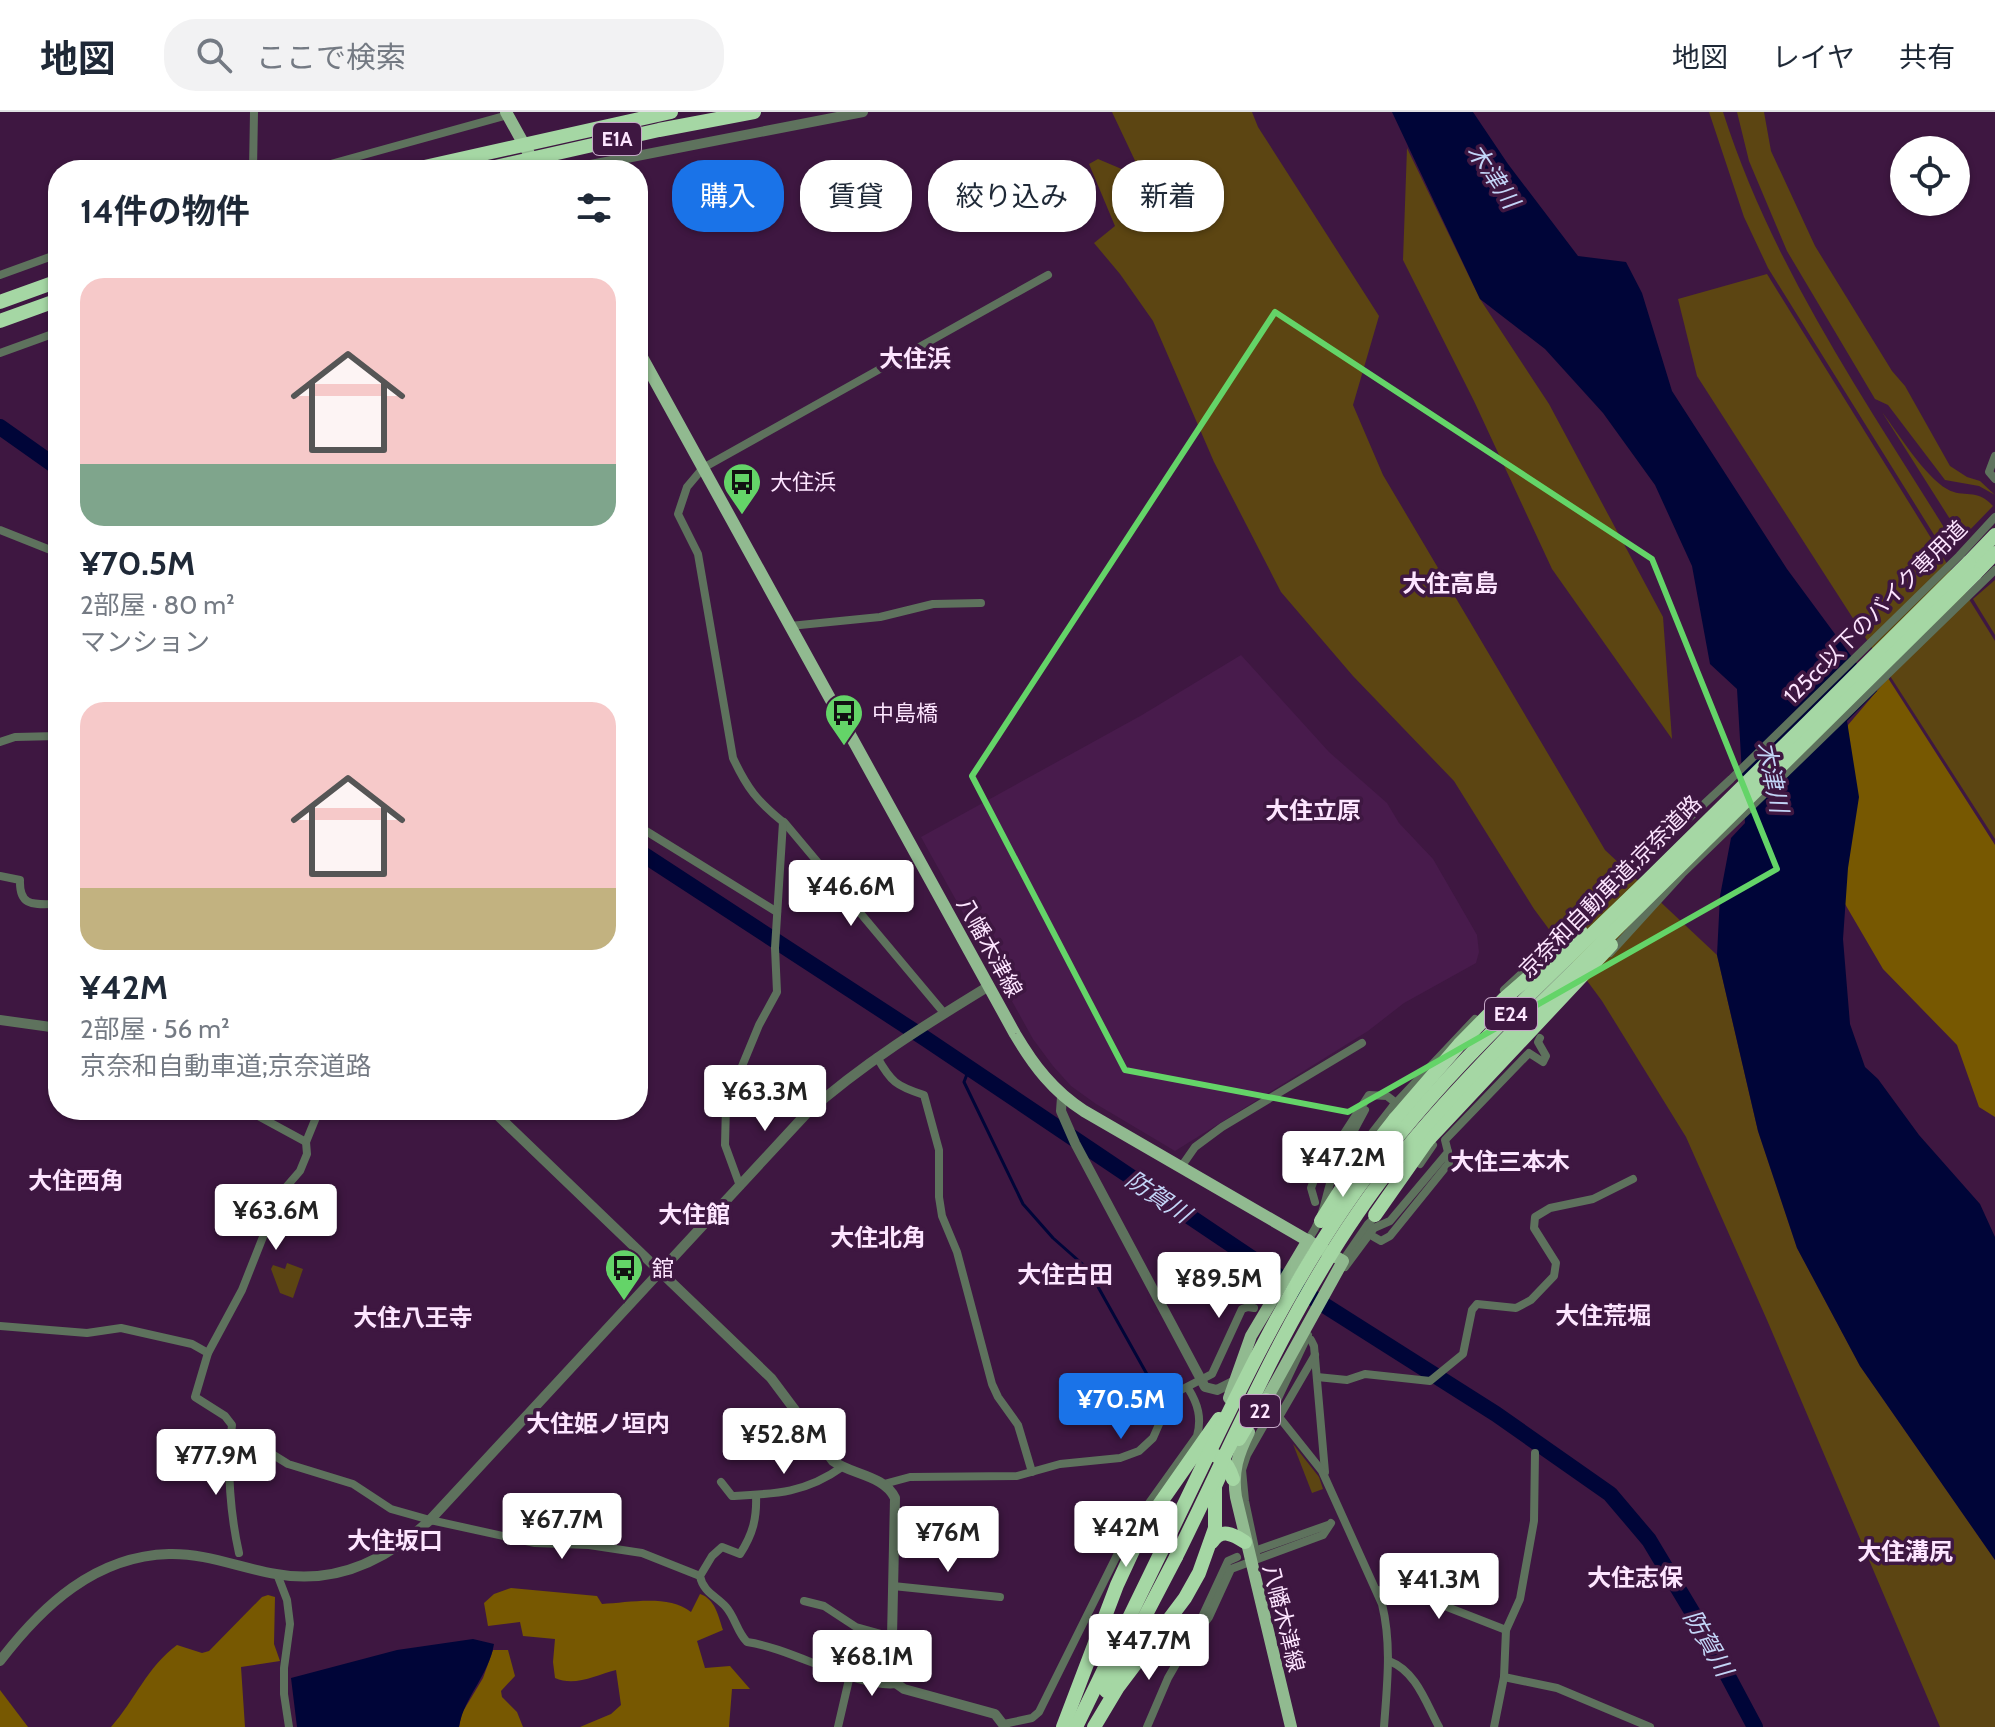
<!DOCTYPE html>
<html lang="ja">
<meta charset="utf-8">
<style>
body{margin:0;font-family:Cabin,"Noto Sans JP",sans-serif;background:#f2f2f3;color:#1f2937;height:100vh;display:flex;flex-direction:column;font-size:30px;white-space:nowrap}
*{box-sizing:border-box;margin:0}
p{font-size:26px;color:#747a83}
.icon{flex:none;width:44px;height:44px;fill:none;stroke:currentColor;stroke-width:2;stroke-linecap:round;stroke-linejoin:round}
.map{position:relative;flex:1;overflow:hidden}
.drawer{position:absolute;left:48px;top:48px;width:600px;height:960px;display:flex;flex-direction:column;background:#fff;border-radius:32px;box-shadow:0 2px 6px #0004}
.drawer>*{flex:none}
.guide{position:absolute;left:672px;top:48px;width:760px;height:72px;display:flex;gap:16px}
.tools{position:absolute;left:1890px;top:24px;display:grid;gap:16px}
.tools a{display:grid;place-items:center;width:80px;height:80px;border-radius:50%;background:#fff;box-shadow:0 2px 6px #0004;font-size:40px}
.price{position:absolute;translate:-50% -68px;padding:0 18px;border-radius:8px;background:#fff;color:#222;font-size:26px;line-height:52px;filter:drop-shadow(0 2px 4px #0008)}
.price::after{content:'';position:absolute;left:50%;top:48px;width:24px;height:18px;margin-left:-12px;background:inherit;clip-path:polygon(0 0,100% 0,50% 100%)}
.price.selected{background:#1a73e8;color:#fff}
ul{padding:0;list-style:none}
li{display:grid;align-content:center;gap:16px;height:424px;padding:0 32px}
li span{display:grid;place-items:center;height:248px;border-radius:24px;color:#555}
li>.icon{margin-inline-start:auto}
span .icon{width:144px;height:144px;fill:#fffc;stroke-width:1}
li b{font-size:34px}
h2{display:flex;justify-content:space-between;align-items:center;height:96px;padding:0 32px;font-size:34px}
.chip{padding:0 28px;border-radius:32px;background:#fff;box-shadow:0 2px 6px #0004;font-size:28px;line-height:72px}
.chip.selected{background:#1a73e8;color:#fff}
header{display:flex;align-items:center;gap:48px;box-sizing:border-box;height:112px;padding:0 40px;background:#fff;border-bottom:2px solid #e0e1e3}
header strong{font-size:38px}
nav{display:flex;gap:44px;margin-inline-start:auto;font-size:28px}
.search{width:560px;height:72px;background:#f2f2f3;display:flex;align-items:center;gap:20px;box-sizing:border-box;padding:0 28px;border-radius:32px;color:#747a83;font-size:30px}
.map>svg:first-child{display:block}
.built{fill:#481b4c}
.green{fill:#5c4512}
.forest{fill:#775801}
.water{fill:#000538}
.lines{fill:none;stroke-linecap:round;stroke-linejoin:round}
.stream{stroke:#000538;stroke-width:3}
.river{stroke:#000538;stroke-width:16}
.minor-tunnel{stroke:#5b365e;stroke-width:8;stroke-dasharray:8 4;stroke-linecap:butt}
.minor{stroke:#5e725d;stroke-width:8}
.tertiary{stroke:#5e725d;stroke-width:10}
.primary{stroke:#91ba90;stroke-width:12}
.motorway{stroke:#a5d7a4;stroke-width:14}
.minor-bridge{stroke:#5e725d;stroke-width:8}
.motorway-bridge{stroke:#a5d7a4;stroke-width:14}
.marked{fill:none;stroke:#64d468;stroke-width:6;stroke-linejoin:round}
.labels{text-anchor:middle;stroke-width:7;stroke-linejoin:round;paint-order:stroke}
.shield{fill:#3e1741;stroke:#c4a7c6;stroke-width:2}
.shield-label{font-size:20px;font-weight:bold;fill:#fde5ff}
.poi-label{font-size:22px;fill:#fde5ff;stroke:#3e1741;text-anchor:start}
.street-label{font-size:22px;fill:#fde5ff;stroke:#3e1741}
.water-label{font-size:24px;font-style:italic;fill:#c3d5f7;stroke:#3e1741}
.neighbourhood-label{font-size:24px;font-weight:bold;fill:#fde5ff;stroke:#3e1741}
</style>
<header>
<strong>地図</strong>
<div class="search"><svg class="icon" aria-label="search" viewBox="0 0 24 24"><circle cx="10" cy="10" r="6"/><path d="M15 15l6 6"/></svg>ここで検索</div>
<nav><a>地図</a><a>レイヤ</a><a>共有</a></nav>
</header>
<div class="map">
<svg width="1995" height="1615" viewBox="0 0 1995 1615">
<rect width="100%" height="100%" fill="#3e1741"/>
<!-- built -->
<polygon class="built" points="1241,543 1329,640 1387,691 1399,711 1433,747 1477,823 1479,840 1476,851 1404,891 1368,919 1175,1039 1096,992 1071,974 1053,954 1033,927 921,725 1142,603"/>
<!-- green -->
<g class="green">
<polygon points="1112,0 1252,0 1258,15 1379,204 1353,293 1383,363 1605,738 1717,843 1758,1019 1797,1136 1860,1254 1995,1448 1995,1615 1940,1615 1767,1208 1686,1025 1602,889 1534,797 1454,669 1353,564 1281,480 1214,350 1153,209 1120,162 1094,131 1115,114 1089,52 1098,47 1124,58 1138,55"/>
<path d="M1709,0H1723C1773,157 1869,294 1955,433L1946,442L1768,156L1744,105Z"/>
<polygon points="1737,0 1764,0 1771,39 1815,134 1892,259 1905,274 1950,354 1967,365 1980,369 1995,383 1979,374 1945,368 1888,293 1875,287 1787,139 1749,49"/>
<polygon points="1407,36 1480,187 1549,292 1663,505 1672,627 1552,457 1474,289 1403,148"/>
<polygon points="1767,162 1995,529 1995,727 1697,264 1678,187"/>
<path d="M1882,300C1898,321 1925,365 1947,377C1964,387 1976,375 1993,394L1962,426Z"/>
<polygon points="1995,468 1995,523 1973,487"/>
<polygon points="287,1151 303,1157 293,1186 280,1181 271,1157 273,1153 285,1157"/>
<polygon points="1293,1332 1319,1365 1323,1377 1312,1381"/>
</g>
<!-- forest -->
<g class="forest">
<polygon points="1888,566 1995,733 1995,1005 1979,995 1957,933 1883,857 1845,792 1848,613"/>
<path d="M511,1476L597,1484L602,1492C629,1491 668,1482 691,1500L700,1482C715,1487 718,1503 723,1518L697,1529L705,1556L730,1554L750,1577H732L729,1615H580L611,1602L621,1593L616,1558C596,1563 575,1575 555,1566L553,1550L555,1527L523,1524L520,1510L488,1514L484,1491L494,1482Z"/>
<path d="M268,1483L275,1485L274,1532L280,1549L241,1555L245,1615H111C135,1588 147,1555 177,1533L202,1541L209,1539L262,1485Z"/>
<polygon points="493,1538 508,1538 515,1564 501,1579 502,1585 517,1600 523,1615 459,1615 462,1601 483,1566"/>
<polygon points="0,1578 28,1615 0,1615"/>
</g>
<!-- water -->
<g class="water">
<polygon points="1392,0 1473,0 1508,52 1578,144 1626,150 1642,181 1672,279 1787,457 1877,579 1847,609 1859,685 1848,756 1843,827 1850,912 1865,955 1878,967 1919,1023 1980,1092 1995,1125 1995,1448 1860,1254 1797,1136 1758,1019 1717,843 1720,784 1731,726 1745,711 1737,577 1710,552 1692,454 1655,373 1603,301 1545,237 1480,187"/>
<path d="M473,1527L494,1532C489,1563 464,1585 459,1615H297L291,1566L397,1538Z"/>
</g>
<g class="lines">
<!-- stream -->
<polyline class="stream" points="969,957 964,970 1023,1092 1053,1126 1088,1157 1153,1273"/>
<!-- river -->
<g class="river">
<polyline points="0,315 58,356"/>
<polyline points="638,739 926,927 1272,1160 1496,1302 1610,1382 1649,1428 1706,1523 1755,1615"/>
</g>
<!-- minor-tunnel -->
<polyline class="minor-tunnel" points="1105,1502 1169,1534"/>
<!-- minor -->
<g class="minor">
<polyline points="253,58 254,0"/>
<polyline points="309,58 508,3"/>
<polyline points="0,163 58,142"/>
<polyline points="0,241 58,220"/>
<polyline points="1995,344 1989,360 1995,367"/>
<polyline points="0,418 58,441"/>
<polyline points="790,514 880,505 933,492 981,491"/>
<polyline points="0,630 15,625 58,624"/>
<polyline points="784,710 944,901"/>
<polyline points="638,714 777,800"/>
<path d="M0,764L20,768C19,796 35,792 58,792"/>
<path d="M877,945C891,970 896,974 924,983L939,1038V1085L942,1104L957,1140L992,1272L998,1285L1018,1313L1032,1360"/>
<polyline points="247,998 306,1030"/>
<polyline points="1420,1052 1433,1033"/>
<polyline points="1181,1055 1195,1035 1222,1015 1362,931"/>
<polyline points="1336,1055 1348,1052 1393,994"/>
<path d="M740,1074L725,1033L726,993L759,913L777,880L775,836L783,710C757,689 747,676 733,646L698,442L678,402L687,375L703,356L1048,163"/>
<polyline points="1315,1090 1311,1076 1314,1068 1369,983 1387,984 1400,994"/>
<polyline points="1374,1125 1381,1129 1390,1124 1449,1051 1448,1040"/>
<path d="M1308,1128C1325,1104 1324,1088 1333,1062C1341,1040 1354,1019 1365,998"/>
<polyline points="1346,1144 1368,1112 1379,1101"/>
<polyline points="1345,1155 1374,1116 1390,1109 1448,1040 1445,1028 1529,941 1543,950 1546,944 1538,930 1540,926"/>
<polyline points="0,1214 87,1221 121,1216 192,1232 208,1241"/>
<polyline points="1311,1228 1314,1234 1325,1360"/>
<polyline points="1317,1265 1347,1268 1365,1262 1430,1269 1463,1242 1472,1198 1477,1192 1516,1196 1531,1188 1554,1164 1556,1151 1534,1116 1535,1105 1550,1096 1593,1087 1633,1067"/>
<path d="M1271,1301L1279,1305L1322,1359L1382,1492C1392,1533 1387,1573 1384,1615"/>
<polyline points="1279,1305 1315,1243"/>
<polyline points="231,1330 259,1334 288,1352 353,1372 391,1397 430,1408 535,1431 589,1433 642,1441 700,1464"/>
<path d="M721,1370L732,1384C775,1382 806,1381 842,1355"/>
<polyline points="884,1372 910,1365 1017,1364 1060,1352 1120,1346 1139,1339 1153,1326 1170,1287 1177,1280 1212,1262 1242,1197 1248,1195 1254,1196"/>
<path d="M756,1383C757,1406 753,1422 740,1442L722,1435L712,1444L700,1464C703,1480 716,1484 726,1495C735,1505 737,1520 747,1530C792,1536 857,1577 897,1572"/>
<polyline points="1260,1437 1328,1413"/>
<path d="M239,1441C232,1410 229,1377 229,1345C229,1334 231,1324 232,1313L225,1304L195,1285L208,1241L242,1178L272,1102L287,1074L300,1059L307,1042L306,1030L319,998"/>
<polyline points="1257,1446 1245,1389 1242,1358 1247,1343 1271,1301 1308,1223"/>
<polyline points="277,1462 287,1488 290,1512 284,1556 284,1582 289,1615"/>
<polyline points="893,1474 1000,1485"/>
<polyline points="1377,1478 1419,1484 1506,1518"/>
<polyline points="804,1489 824,1494 856,1515 892,1525"/>
<polyline points="1202,1505 1228,1449 1237,1445"/>
<polyline points="1169,1534 1183,1540"/>
<path d="M1389,1549C1416,1559 1426,1591 1439,1615"/>
<polyline points="1504,1565 1557,1576 1650,1615"/>
<path d="M1004,1612L1032,1606L1039,1600L1129,1419L1197,1324C1202,1306 1198,1292 1188,1276"/>
<polyline points="838,1615 850,1563"/>
<polyline points="1147,1615 1168,1566 1183,1540 1209,1505 1231,1457 1323,1423 1331,1411"/>
<polyline points="1494,1615 1504,1565 1506,1518 1520,1487 1534,1409 1535,1341"/>
</g>
<!-- tertiary -->
<g class="tertiary">
<polyline points="565,58 863,0"/>
<polyline points="0,908 58,916"/>
<polyline points="1062,985 1061,999 1075,1031 1205,1275 1217,1278 1235,1269"/>
<path d="M492,998L771,1266L833,1349C852,1363 884,1363 895,1386L892,1525L897,1572L904,1577L995,1602L1005,1615"/>
<path d="M0,1549C42,1494 95,1444 169,1442C206,1441 240,1456 276,1462C336,1473 387,1448 430,1408L806,1002C862,952 925,913 989,874"/>
</g>
<!-- primary -->
<g class="primary">
<polyline points="506,0 538,58"/>
<path d="M638,238L1015,922C1034,954 1053,979 1084,999L1343,1149L1261,1297"/>
<polyline points="1229,1286 1251,1224 1308,1128"/>
<path d="M1249,1320C1238,1342 1232,1360 1236,1385L1291,1615"/>
</g>
<!-- motorway -->
<g class="motorway">
<polyline points="0,190 58,169"/>
<polyline points="0,209 58,188"/>
<polyline points="1969,450 1995,423"/>
<polyline points="1975,462 1995,441"/>
<polyline points="1375,1103 1427,1029"/>
<polyline points="1321,1109 1345,1071 1395,1007"/>
<polyline points="1239,1327 1256,1298 1266,1288"/>
<path d="M1198,1345C1217,1336 1228,1351 1233,1367"/>
<path d="M1212,1430C1221,1416 1233,1422 1245,1430"/>
<polyline points="1106,1579 1176,1445"/>
<polyline points="1063,1615 1117,1473 1136,1432 1154,1400 1219,1307"/>
<polyline points="1076,1615 1162,1438"/>
<polyline points="1094,1615 1118,1575 1185,1486 1199,1461 1215,1416 1215,1374 1220,1363"/>
</g>
<!-- minor-bridge -->
<g class="minor-bridge">
<polyline points="1610,841 1682,762 1995,458"/>
<polyline points="1504,878 1731,667 1959,444 1995,405"/>
<polyline points="1393,994 1475,907"/>
</g>
<!-- motorway-bridge -->
<g class="motorway-bridge">
<polyline points="411,58 671,0"/>
<polyline points="482,58 659,18 754,0"/>
<polyline points="1395,1007 1459,933 1505,886 1581,820"/>
<polyline points="1427,1029 1611,833"/>
<path d="M1162,1438C1219,1322 1271,1203 1344,1096C1428,973 1541,872 1647,769C1755,663 1862,557 1969,450"/>
<path d="M1176,1445C1233,1330 1284,1208 1357,1102C1404,1032 1464,970 1523,909L1975,462"/>
</g>
</g>
<!-- marked area -->
<path class="marked" d="M1275,200L1652,447L1777,757L1348,1000L1125,958L972,664Z"/>
<!-- icons -->
<defs>
<symbol id="bus-pin" viewBox="-11 -11 22 30"><path d="M0 17L-7.5 6A9.5 9.5 0 1 1 7.5 6Z" fill="#64d468" stroke="#3e1741"/><path d="M-5-6H5V4H4V6H2V4H-2V6H-4V4H-5ZM-3.5-4V0h7V-4ZM-3.5 1.2v1.5H-2V1.2ZM2 1.2v1.5H3.5V1.2Z" fill="#111"/></symbol>
</defs>
<g fill-rule="evenodd">
<use href="#bus-pin" x="720" y="348" width="44" height="60"/>
<use href="#bus-pin" x="822" y="579" width="44" height="60"/>
<use href="#bus-pin" x="602" y="1134" width="44" height="60"/>
</g>
<g class="labels">
<!-- shield labels -->
<g class="shield">
<rect x="593" y="11" width="48" height="32" rx="6"/>
<rect x="1485" y="886" width="52" height="32" rx="6"/>
<rect x="1240" y="1283" width="40" height="32" rx="6"/>
</g>
<g class="shield-label">
<text x="617" y="34">E1A</text>
<text x="1511" y="909">E24</text>
<text x="1260" y="1306">22</text>
</g>
<!-- poi labels -->
<g class="poi-label">
<text x="770" y="378">大住浜</text>
<text x="872" y="609">中島橋</text>
<text x="652" y="1164">舘</text>
</g>
<!-- street labels -->
<g class="street-label">
<text transform="translate(1875 500) rotate(-45)" y="8">125cc以下のバイク専用道</text>
<text transform="translate(1610 774) rotate(-45)" y="8">京奈和自動車道;京奈道路</text>
<text transform="translate(990 835) rotate(61)" y="8">八幡木津線</text>
<text transform="translate(1284 1506) rotate(76)" y="8">八幡木津線</text>
</g>
<!-- water labels -->
<g class="water-label">
<text transform="translate(1493 64) rotate(56)" y="8">木津川</text>
<text transform="translate(1772 665) rotate(78)" y="8">木津川</text>
<text transform="translate(1158 1085) rotate(34)" y="8">防賀川</text>
<text transform="translate(1708 1531) rotate(60)" y="8">防賀川</text>
</g>
<!-- neighbourhood labels -->
<g class="neighbourhood-label">
<text x="915" y="255">大住浜</text>
<text x="1450" y="480">大住高島</text>
<text x="1313" y="707">大住立原</text>
<text x="1510" y="1058">大住三本木</text>
<text x="76" y="1077">大住西角</text>
<text x="694" y="1111">大住館</text>
<text x="878" y="1134">大住北角</text>
<text x="1065" y="1171">大住古田</text>
<text x="1603" y="1212">大住荒堀</text>
<text x="413" y="1214">大住八王寺</text>
<text x="598" y="1320">大住姫ノ垣内</text>
<text x="395" y="1437">大住坂口</text>
<text x="1905" y="1448">大住溝尻</text>
<text x="1635" y="1474">大住志保</text>
</g>
</g>
</svg>
<div class="tools">
<a><svg class="icon" aria-label="locate" viewBox="0 0 24 24"><circle cx="12" cy="12" r="6"/><path d="M12 2v4M12 18v4M2 12h4M18 12h4"/></svg></a>
</div>
<b class="price" style="left:851px;top:816px">¥46.6M</b>
<b class="price" style="left:765px;top:1021px">¥63.3M</b>
<b class="price" style="left:1343px;top:1087px">¥47.2M</b>
<b class="price" style="left:276px;top:1140px">¥63.6M</b>
<b class="price" style="left:1219px;top:1208px">¥89.5M</b>
<b class="price selected" style="left:1121px;top:1329px">¥70.5M</b>
<b class="price" style="left:784px;top:1364px">¥52.8M</b>
<b class="price" style="left:216px;top:1385px">¥77.9M</b>
<b class="price" style="left:562px;top:1449px">¥67.7M</b>
<b class="price" style="left:1126px;top:1457px">¥42M</b>
<b class="price" style="left:948px;top:1462px">¥76M</b>
<b class="price" style="left:1439px;top:1509px">¥41.3M</b>
<b class="price" style="left:1149px;top:1570px">¥47.7M</b>
<b class="price" style="left:872px;top:1586px">¥68.1M</b>
<div class="guide">
<a class="chip selected">購入</a>
<a class="chip">賃貸</a>
<a class="chip">絞り込み</a>
<a class="chip">新着</a>
</div>
<section class="drawer">
<h2>14件の物件<svg class="icon" aria-label="filters" viewBox="0 0 24 24"><path d="M4 7h16M4 17h16"/><circle cx="9" cy="7" r="2"/><circle cx="15" cy="17" r="2"/></svg></h2>
<ul>
<li><span style="background:linear-gradient(#f6c9c9 75%,#7fa58c 0)"><svg class="icon" aria-label="home" viewBox="0 0 24 24"><path d="M3 11l9-7 9 7M6 9v11h12V9"/></svg></span><div><b>¥70.5M</b><p>2部屋 · 80 m²</p><p>マンション</p></div></li>
<li><span style="background:linear-gradient(#f6c9c9 75%,#c2b280 0)"><svg class="icon" aria-label="home" viewBox="0 0 24 24"><path d="M3 11l9-7 9 7M6 9v11h12V9"/></svg></span><div><b>¥42M</b><p>2部屋 · 56 m²</p><p>京奈和自動車道;京奈道路</p></div></li>
</ul>
</section>
</div>
